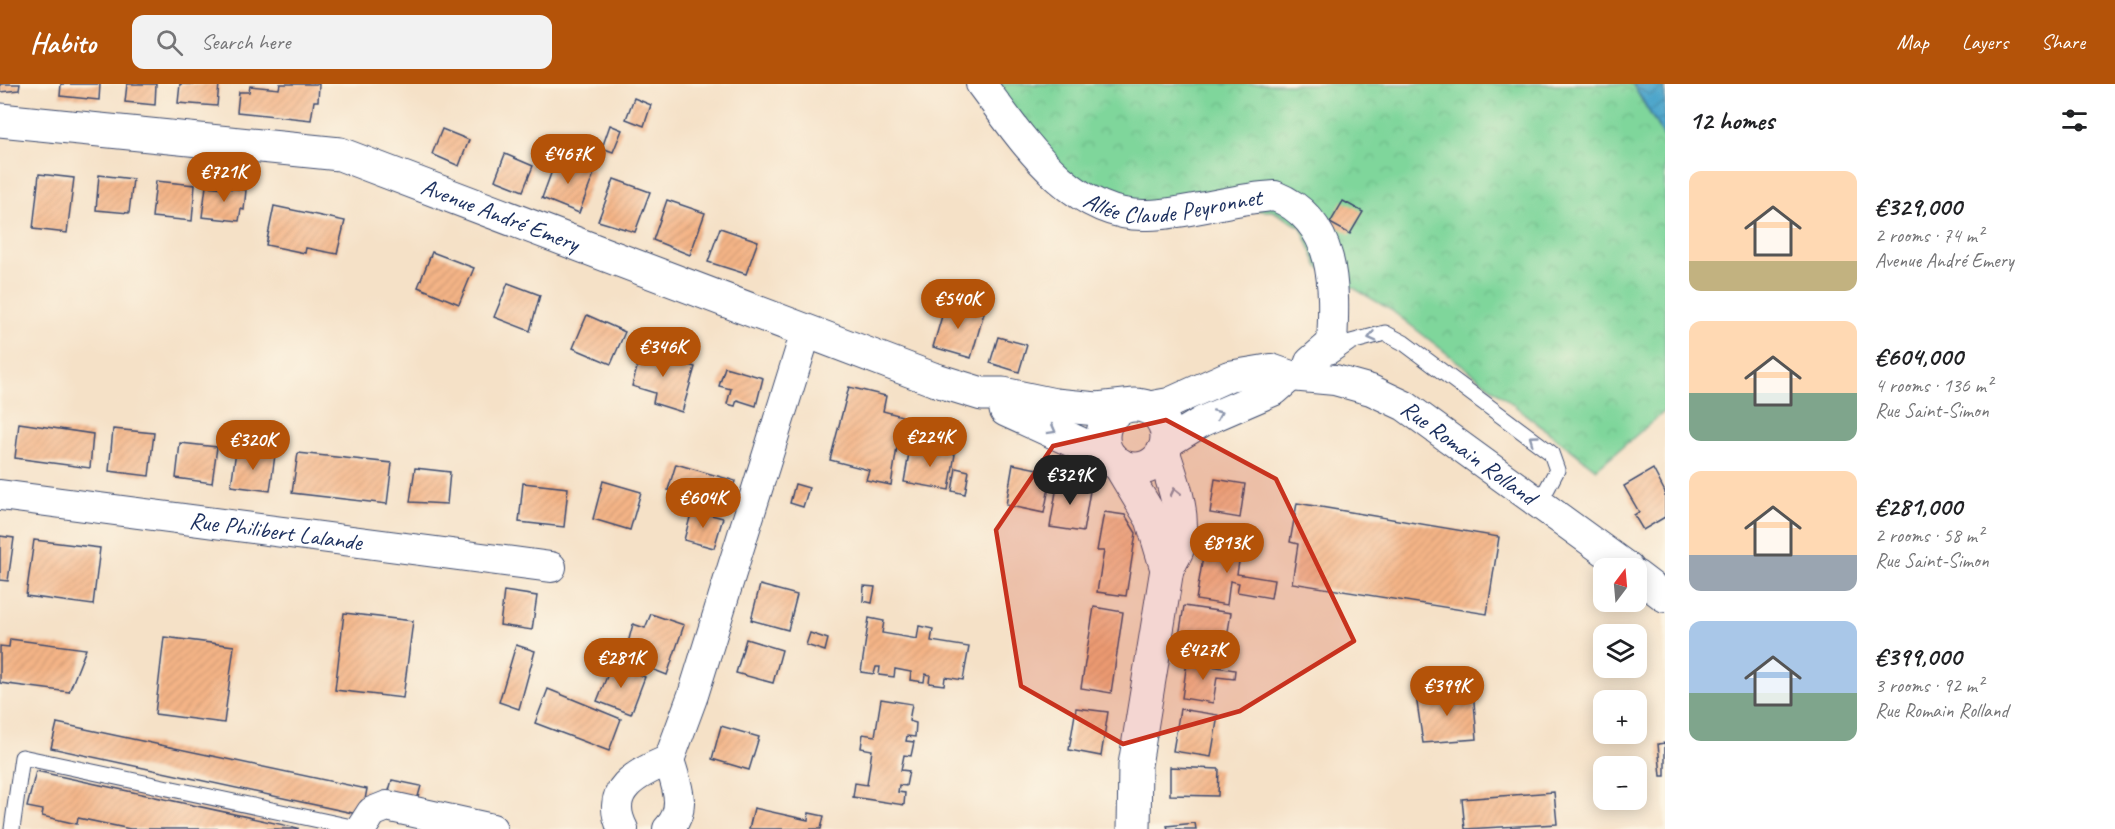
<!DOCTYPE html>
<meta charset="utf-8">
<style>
body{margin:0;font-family:Caveat,sans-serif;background:#f2f2f2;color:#202124;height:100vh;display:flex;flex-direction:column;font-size:22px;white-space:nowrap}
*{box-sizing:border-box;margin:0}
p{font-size:20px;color:#757577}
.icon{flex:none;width:33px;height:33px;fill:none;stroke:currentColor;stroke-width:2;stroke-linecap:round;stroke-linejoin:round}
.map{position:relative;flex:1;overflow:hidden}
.details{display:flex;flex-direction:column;background:#fff;width:450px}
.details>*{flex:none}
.needle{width:39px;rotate:16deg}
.buttons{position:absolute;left:1593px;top:474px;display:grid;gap:12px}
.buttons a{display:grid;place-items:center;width:54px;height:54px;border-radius:12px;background:#fff;box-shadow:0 3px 15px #0003;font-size:30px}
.price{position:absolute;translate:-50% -51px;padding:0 14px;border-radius:21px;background:#b45309;color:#fff;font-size:20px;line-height:39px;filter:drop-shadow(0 2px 3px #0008)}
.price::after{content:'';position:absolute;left:50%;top:36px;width:18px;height:14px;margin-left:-9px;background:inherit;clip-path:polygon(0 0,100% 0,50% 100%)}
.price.current{background:#222;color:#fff}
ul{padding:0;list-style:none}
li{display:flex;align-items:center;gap:18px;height:150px;padding:0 24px}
li span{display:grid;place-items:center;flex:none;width:168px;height:120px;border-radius:12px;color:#555}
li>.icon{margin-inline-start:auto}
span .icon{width:72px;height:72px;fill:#fffc;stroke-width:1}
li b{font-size:26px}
h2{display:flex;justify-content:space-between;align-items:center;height:72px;padding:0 24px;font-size:26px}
header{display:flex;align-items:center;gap:36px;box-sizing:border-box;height:84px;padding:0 30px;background:#b45309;color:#fff}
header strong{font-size:28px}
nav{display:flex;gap:33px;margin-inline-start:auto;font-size:21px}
.search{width:420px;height:54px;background:#f2f2f2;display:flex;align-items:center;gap:15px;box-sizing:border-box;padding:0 21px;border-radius:12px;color:#757577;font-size:22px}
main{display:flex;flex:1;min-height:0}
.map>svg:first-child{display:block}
.park{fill:url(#park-crowns);stroke:#4d827c;stroke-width:1.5}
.water{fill:url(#water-waves);stroke:#346a94;stroke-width:1.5}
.building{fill:url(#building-hatch)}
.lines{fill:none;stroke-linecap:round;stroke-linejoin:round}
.service-casing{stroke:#3c4a6e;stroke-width:17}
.minor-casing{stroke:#3c4a6e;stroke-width:32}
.tertiary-casing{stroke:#3c4a6e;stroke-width:35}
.service{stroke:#fff;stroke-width:15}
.minor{stroke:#fff;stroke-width:30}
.tertiary{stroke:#fff;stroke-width:33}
.oneway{stroke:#8d97ae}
.marked{fill:#c8321e;fill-opacity:0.2;stroke:#c8321e;stroke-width:4.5;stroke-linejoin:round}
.labels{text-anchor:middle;stroke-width:4.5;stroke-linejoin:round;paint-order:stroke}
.street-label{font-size:24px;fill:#1b2f5e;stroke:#fcf5e5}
</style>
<header>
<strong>Habito</strong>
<div class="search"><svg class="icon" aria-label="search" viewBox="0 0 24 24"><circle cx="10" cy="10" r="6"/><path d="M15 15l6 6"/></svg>Search here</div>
<nav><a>Map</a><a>Layers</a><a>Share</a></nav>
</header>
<main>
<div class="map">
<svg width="1665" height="745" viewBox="0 0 1665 745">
<defs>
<pattern id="park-crowns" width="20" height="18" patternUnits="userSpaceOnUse" patternTransform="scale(1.5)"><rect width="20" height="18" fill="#7fd69b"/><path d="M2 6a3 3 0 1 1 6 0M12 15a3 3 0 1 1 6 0" fill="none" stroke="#6db888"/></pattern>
<pattern id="water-waves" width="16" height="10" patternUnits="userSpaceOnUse" patternTransform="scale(1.5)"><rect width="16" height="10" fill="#4ea6cb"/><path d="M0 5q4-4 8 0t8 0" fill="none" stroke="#4088a8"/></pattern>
<pattern id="building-hatch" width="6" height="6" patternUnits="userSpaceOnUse" patternTransform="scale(1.5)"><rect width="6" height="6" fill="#f4b486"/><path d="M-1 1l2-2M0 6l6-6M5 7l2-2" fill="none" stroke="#d19b76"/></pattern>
</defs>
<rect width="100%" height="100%" fill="#fcf5e5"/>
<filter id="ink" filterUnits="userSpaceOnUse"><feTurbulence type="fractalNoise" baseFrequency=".0167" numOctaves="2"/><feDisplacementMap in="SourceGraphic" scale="12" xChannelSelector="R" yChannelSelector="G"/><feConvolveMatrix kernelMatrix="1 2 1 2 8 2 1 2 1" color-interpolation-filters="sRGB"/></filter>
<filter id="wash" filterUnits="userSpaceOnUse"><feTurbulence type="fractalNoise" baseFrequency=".008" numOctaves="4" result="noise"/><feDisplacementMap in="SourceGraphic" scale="24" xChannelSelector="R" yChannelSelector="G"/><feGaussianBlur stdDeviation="1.35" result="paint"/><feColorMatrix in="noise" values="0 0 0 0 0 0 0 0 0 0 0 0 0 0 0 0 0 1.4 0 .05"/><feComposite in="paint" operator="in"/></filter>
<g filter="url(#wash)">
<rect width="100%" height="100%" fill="#f5e1c7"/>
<!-- park -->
<polygon class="park" points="970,0 1632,0 1665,55 1665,327 1596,385 1391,226 1318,183 1301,143 1273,127 1074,120"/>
<!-- water -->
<polygon class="water" points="1633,0 1665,0 1665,54"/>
<g id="blocks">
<!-- building -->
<g class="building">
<polygon points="0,0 20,0 19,6 0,8"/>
<polygon points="61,0 100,0 99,16 60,12"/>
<polygon points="127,0 156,0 155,21 125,18"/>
<polygon points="180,0 219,0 217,22 178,19"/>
<polygon points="280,0 319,0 318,17 314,17 311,36 237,28 239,8 249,8 250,2 279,5"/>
<polygon points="634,14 651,21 644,42 626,35"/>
<polygon points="610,41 622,46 613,68 602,64"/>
<polygon points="442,45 469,56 459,82 432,70"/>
<polygon points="505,70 533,82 523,107 495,96"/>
<polygon points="557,73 595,87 579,129 542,114"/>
<polygon points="39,90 74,94 67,149 33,145"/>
<polygon points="99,91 133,95 129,129 96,126"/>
<polygon points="614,95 650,108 635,148 598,137"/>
<polygon points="156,97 195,101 192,137 152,133"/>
<polygon points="206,102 246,106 244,126 241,125 239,137 202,133"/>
<polygon points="667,116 705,129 690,171 653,156"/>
<polygon points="1343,117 1363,128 1350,150 1330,139"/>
<polygon points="274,122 345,137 337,170 306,164 305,169 266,161"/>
<polygon points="720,144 758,157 746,190 708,178"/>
<polygon points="432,168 474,184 459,220 418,203"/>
<polygon points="508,199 540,211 530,247 494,233"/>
<polygon points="946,218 984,229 971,274 933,263"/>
<polygon points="587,231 625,248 611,280 573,264"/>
<polygon points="998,253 1027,261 1019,288 990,279"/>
<polygon points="644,258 664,265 662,273 695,283 682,328 653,319 655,309 632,302"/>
<polygon points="725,283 763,294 756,322 737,316 735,322 727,320 731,305 719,302"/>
<polygon points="849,303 886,312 883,327 902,332 891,401 866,396 869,386 830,376"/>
<polygon points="19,339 93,350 90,384 15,374"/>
<polygon points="113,345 154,349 149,392 109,387"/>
<polygon points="180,359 217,363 212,399 176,394"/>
<polygon points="910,363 955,370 949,406 904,398"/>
<polygon points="236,367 275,371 270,407 231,402"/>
<polygon points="298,369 392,379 387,420 292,409"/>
<polygon points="676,380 735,397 727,424 705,418 703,426 680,419 683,410 668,406"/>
<polygon points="1013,380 1052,388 1044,429 1006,421"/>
<polygon points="415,384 450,388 447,420 410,418"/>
<polygon points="956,384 969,387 965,410 952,407"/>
<polygon points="1653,385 1665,408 1665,433 1643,446 1634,431 1639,428 1624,402"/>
<polygon points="1215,395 1245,400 1240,434 1210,429"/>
<polygon points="1058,396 1091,401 1083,448 1050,443"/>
<polygon points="603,397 641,408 630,446 593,435"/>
<polygon points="523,399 568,404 564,443 519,438"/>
<polygon points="795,400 809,404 803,423 790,419"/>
<polygon points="1297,419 1499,453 1487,530 1292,499 1298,460 1290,458"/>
<polygon points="692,426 723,434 714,464 684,456"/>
<polygon points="1104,428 1125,431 1136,449 1126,512 1097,508 1104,467 1097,467"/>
<polygon points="0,452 14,454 8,497 0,496"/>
<polygon points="1206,454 1242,460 1237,490 1274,496 1271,514 1237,508 1239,499 1230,497 1227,521 1196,516"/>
<polygon points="34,456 100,464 93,521 26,512"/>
<polygon points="760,501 797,511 788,546 751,536"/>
<polygon points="864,502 875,503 872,519 863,517"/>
<polygon points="504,507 537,512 532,546 500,541"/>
<polygon points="1184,522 1231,529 1223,578 1176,570"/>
<polygon points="1094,523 1123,528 1111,609 1081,604"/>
<polygon points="344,529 413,537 403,614 335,606"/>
<polygon points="651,530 684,541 667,591 624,574 633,540 645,544"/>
<polygon points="869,534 884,537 882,549 917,555 919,542 933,545 931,557 969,563 963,596 945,593 944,601 929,599 930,591 925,590 924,598 910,596 911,588 895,585 894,593 879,591 880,583 876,583 874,590 861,588"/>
<polygon points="810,549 828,555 825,567 806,561"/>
<polygon points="164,553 234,562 224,639 155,630"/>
<polygon points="10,555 86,565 69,608 0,599 0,562 9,563"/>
<polygon points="746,555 782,566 773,599 736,589"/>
<polygon points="516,561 535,567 519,625 499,618"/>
<polygon points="1187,578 1235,586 1234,595 1217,593 1213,619 1182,614"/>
<polygon points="612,580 645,593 631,630 597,617"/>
<polygon points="548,605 621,635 609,667 535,639"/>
<polygon points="1473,606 1477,655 1423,659 1416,612"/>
<polygon points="881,615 912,620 909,637 916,639 915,653 907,652 906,657 914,658 911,672 904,671 901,686 909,687 906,702 899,701 898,708 905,709 904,721 853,713 855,699 867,701 872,666 861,664 863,650 875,652"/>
<polygon points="1076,624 1108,628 1101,672 1069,666"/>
<polygon points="1180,625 1218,631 1211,673 1173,667"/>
<polygon points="57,639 367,705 362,731 51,664"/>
<polygon points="721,642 759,653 749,686 712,675"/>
<polygon points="1665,659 1665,692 1661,692 1658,660"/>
<polygon points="1170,683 1219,685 1218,712 1170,711"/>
<polygon points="36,687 298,744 298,745 130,745 78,734 77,740 42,732 43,726 27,723"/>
<polygon points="392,696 421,702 417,716 388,710"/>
<polygon points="1554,708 1557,740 1465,745 1462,715"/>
<polygon points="754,724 808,736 809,729 824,732 821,745 749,745"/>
<polygon points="1195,739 1196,745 1168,745 1167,742"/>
</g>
</g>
</g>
<g filter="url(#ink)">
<use href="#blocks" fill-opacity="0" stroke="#3c4a6e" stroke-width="1.5"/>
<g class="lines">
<defs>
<g id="service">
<polyline points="1331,272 1351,258 1385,249 1404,259 1551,369 1557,386 1539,420"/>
<polyline points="12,745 22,673 361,745"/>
</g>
<g id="minor">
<path id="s1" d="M981,0C1021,53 1071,134 1148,131C1190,130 1232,114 1275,112C1337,137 1335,203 1332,259L1310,278L1305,292"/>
<path id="s2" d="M1147,323L1169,319L1229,292L1271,285L1291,292L1335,296L1371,306L1405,322L1628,484"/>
<polyline points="1167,359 1203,337 1275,306 1291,292"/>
<path id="s3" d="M0,411L551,483"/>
<polyline points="1636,491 1665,513"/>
<polyline points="669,676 693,611 806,248"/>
<polyline points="361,745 372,728 387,722 492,745"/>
<path d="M623,745C603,706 637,689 669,676C676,700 688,725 668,745"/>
</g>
<g id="tertiary">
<path id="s4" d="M0,36L340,70L933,295L982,310H1003L1055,321L1097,325L1125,322"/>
<circle cx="1135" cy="353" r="32"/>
<polyline points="1006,326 1111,374"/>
<polyline points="1119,380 1152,435 1167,485"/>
<path d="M1134,745L1135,681L1167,485C1170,478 1176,470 1178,463C1186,432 1173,397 1163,368"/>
</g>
</defs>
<!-- service casing -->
<use href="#service" class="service-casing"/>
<!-- minor casing -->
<use href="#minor" class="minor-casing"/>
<!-- tertiary casing -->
<use href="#tertiary" class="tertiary-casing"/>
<!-- service -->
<use href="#service" class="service"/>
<!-- minor -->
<use href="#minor" class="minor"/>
<!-- tertiary -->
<use href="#tertiary" class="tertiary"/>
</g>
<!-- one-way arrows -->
<defs><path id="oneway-chevron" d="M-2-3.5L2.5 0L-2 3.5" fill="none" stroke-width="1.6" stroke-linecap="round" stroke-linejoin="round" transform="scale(1.5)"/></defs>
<g class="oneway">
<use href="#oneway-chevron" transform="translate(1372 253) rotate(165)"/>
<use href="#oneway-chevron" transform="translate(1218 330) rotate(-24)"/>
<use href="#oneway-chevron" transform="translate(1052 346) rotate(29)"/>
<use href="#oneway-chevron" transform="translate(1533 355) rotate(-144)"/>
<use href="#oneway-chevron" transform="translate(1175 408) rotate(-103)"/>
</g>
</g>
<!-- marked area -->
<path class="marked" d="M1166,336L1276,395L1354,557L1240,627L1123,660L1021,602L996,446L1053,362Z"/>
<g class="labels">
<!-- street labels -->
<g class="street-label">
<text dy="8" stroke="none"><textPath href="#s1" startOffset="246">Allée Claude Peyronnet</textPath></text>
<text dy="8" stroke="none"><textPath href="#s4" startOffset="513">Avenue André Emery</textPath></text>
<text dy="8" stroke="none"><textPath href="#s2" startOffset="350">Rue Romain Rolland</textPath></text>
<text dy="8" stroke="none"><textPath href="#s3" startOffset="278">Rue Philibert Lalande</textPath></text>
</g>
</g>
</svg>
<div class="buttons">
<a><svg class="needle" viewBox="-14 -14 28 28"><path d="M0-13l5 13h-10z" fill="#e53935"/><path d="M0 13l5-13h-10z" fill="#757577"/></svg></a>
<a><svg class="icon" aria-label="layers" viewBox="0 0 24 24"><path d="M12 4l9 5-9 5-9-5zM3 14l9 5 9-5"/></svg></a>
<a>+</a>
<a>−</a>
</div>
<b class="price" style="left:568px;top:101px">€467K</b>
<b class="price" style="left:224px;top:119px">€721K</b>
<b class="price" style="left:958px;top:246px">€540K</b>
<b class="price" style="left:663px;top:294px">€346K</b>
<b class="price" style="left:930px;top:384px">€224K</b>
<b class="price" style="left:253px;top:387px">€320K</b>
<b class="price current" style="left:1070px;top:422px">€329K</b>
<b class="price" style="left:703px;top:445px">€604K</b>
<b class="price" style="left:1227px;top:490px">€813K</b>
<b class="price" style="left:1203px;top:597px">€427K</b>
<b class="price" style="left:621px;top:605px">€281K</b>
<b class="price" style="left:1447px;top:633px">€399K</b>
</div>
<section class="details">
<h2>12 homes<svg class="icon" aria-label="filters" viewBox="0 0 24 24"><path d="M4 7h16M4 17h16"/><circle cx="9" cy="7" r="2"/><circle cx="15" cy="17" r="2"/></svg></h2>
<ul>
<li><span style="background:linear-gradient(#ffd9b3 75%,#c2b280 0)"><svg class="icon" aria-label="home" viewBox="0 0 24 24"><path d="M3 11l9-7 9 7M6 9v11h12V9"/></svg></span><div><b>€329,000</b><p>2 rooms · 74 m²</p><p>Avenue André Emery</p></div></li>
<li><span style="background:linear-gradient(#ffd9b3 60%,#7fa58c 0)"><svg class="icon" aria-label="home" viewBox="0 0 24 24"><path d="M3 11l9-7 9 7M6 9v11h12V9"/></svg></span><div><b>€604,000</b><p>4 rooms · 136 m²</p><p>Rue Saint-Simon</p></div></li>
<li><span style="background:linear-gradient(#ffd9b3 70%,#9aa5b1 0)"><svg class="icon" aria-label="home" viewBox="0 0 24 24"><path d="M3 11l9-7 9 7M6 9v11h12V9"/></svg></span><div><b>€281,000</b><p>2 rooms · 58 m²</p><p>Rue Saint-Simon</p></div></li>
<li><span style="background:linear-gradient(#a9c7e8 60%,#7fa58c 0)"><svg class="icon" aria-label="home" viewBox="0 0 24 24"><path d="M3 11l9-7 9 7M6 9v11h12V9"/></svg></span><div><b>€399,000</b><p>3 rooms · 92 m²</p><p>Rue Romain Rolland</p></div></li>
</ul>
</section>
</main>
